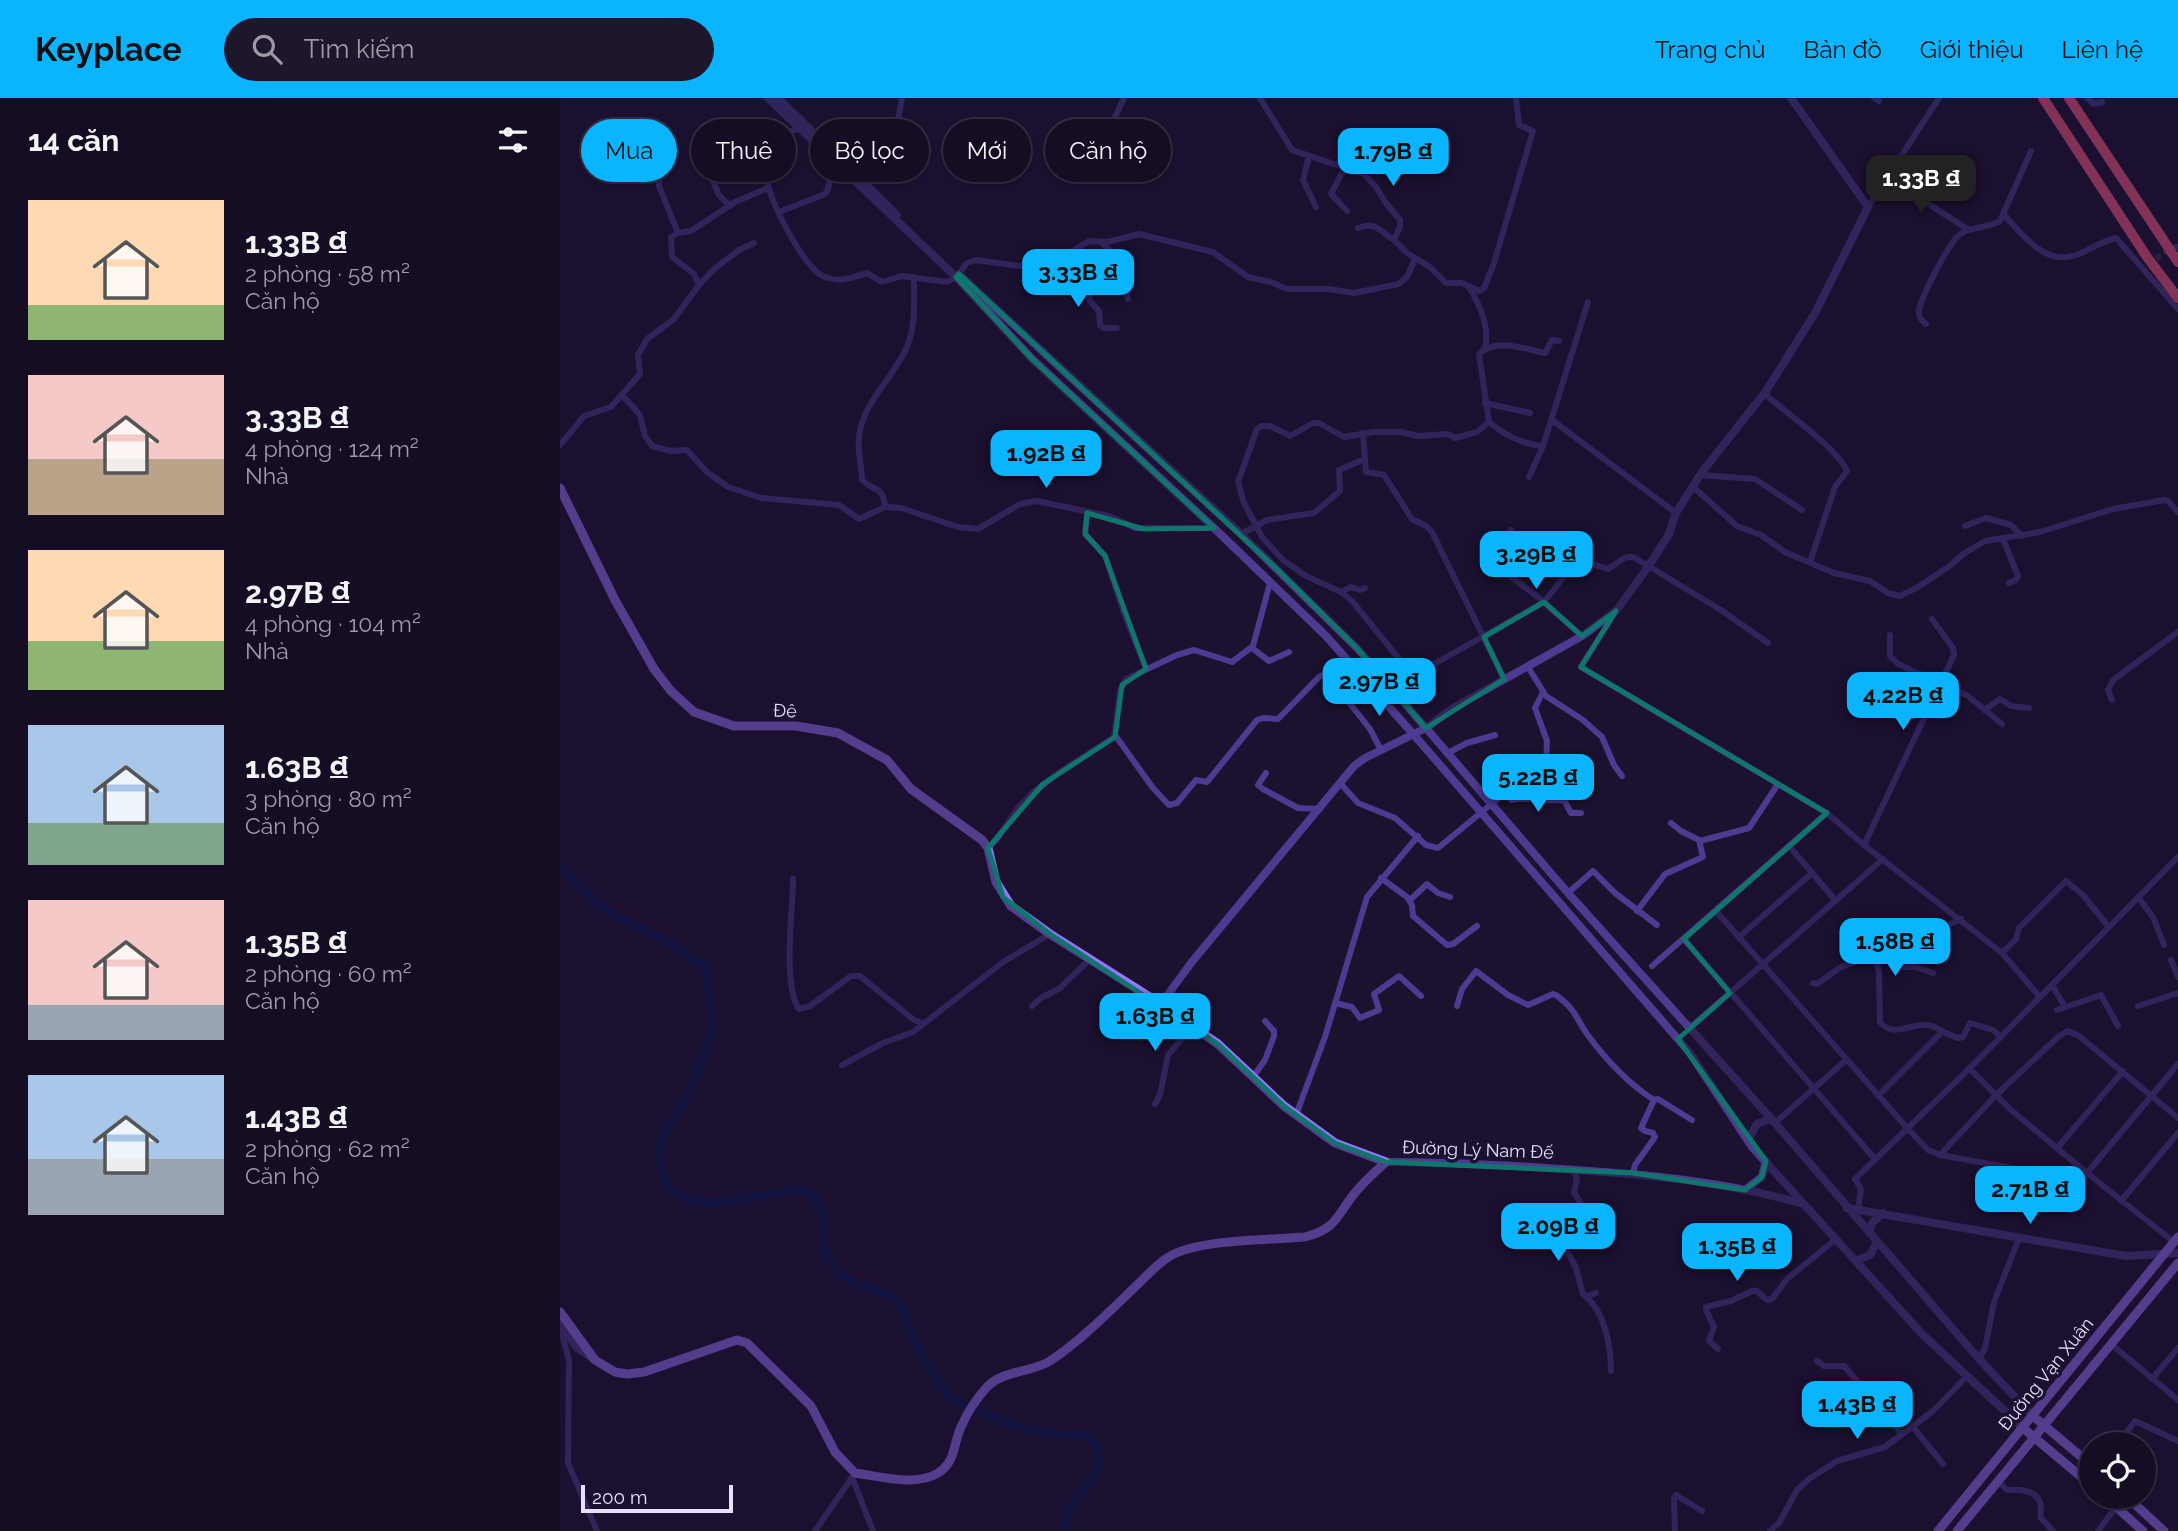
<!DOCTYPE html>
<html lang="vi">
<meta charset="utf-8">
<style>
body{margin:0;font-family:Raleway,sans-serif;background:#1e162b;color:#f1f3f6;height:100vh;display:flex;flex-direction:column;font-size:26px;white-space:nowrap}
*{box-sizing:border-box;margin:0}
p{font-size:23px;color:#9d9ca6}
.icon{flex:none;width:38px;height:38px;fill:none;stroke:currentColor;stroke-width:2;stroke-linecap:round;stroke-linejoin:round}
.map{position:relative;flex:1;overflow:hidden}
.side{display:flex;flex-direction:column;background:#150d23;width:560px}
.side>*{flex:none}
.hud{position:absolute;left:21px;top:21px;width:665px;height:63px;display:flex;gap:14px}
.controls{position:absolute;left:1519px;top:1334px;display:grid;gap:14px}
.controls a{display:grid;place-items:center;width:77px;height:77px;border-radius:50%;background:#150d23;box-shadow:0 2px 5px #0004,0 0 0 2px #342d41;font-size:35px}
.scale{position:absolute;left:21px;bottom:18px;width:152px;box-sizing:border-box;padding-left:7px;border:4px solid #e9deff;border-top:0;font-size:19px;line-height:24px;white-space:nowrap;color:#e9deff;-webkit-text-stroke:5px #1c112f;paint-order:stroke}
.price{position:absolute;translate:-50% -60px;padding:0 16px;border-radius:14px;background:#0ab4ff;color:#111;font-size:23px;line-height:46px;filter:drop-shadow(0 2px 4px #0008)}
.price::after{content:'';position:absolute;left:50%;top:42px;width:21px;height:16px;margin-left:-10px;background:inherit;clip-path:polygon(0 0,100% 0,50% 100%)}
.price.selected{background:#222;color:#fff}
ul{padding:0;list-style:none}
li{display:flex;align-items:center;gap:21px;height:175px;padding:0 28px}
li span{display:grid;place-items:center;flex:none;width:196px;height:140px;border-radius:0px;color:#555}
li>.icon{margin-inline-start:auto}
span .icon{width:84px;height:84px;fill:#fffc;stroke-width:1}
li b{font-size:30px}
h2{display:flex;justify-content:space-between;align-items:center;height:84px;padding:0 28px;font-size:30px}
.tag{padding:0 24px;border-radius:32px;background:#150d23;box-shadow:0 2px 5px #0004,0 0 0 2px #342d41;font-size:24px;line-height:63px}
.tag.selected{background:#0ab4ff;color:#111}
header{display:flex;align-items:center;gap:42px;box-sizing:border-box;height:98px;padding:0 35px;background:#0ab4ff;color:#111}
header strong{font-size:33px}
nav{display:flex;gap:38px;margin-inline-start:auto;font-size:24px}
.search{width:490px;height:63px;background:#1e162b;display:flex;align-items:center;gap:18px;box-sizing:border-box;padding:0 24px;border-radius:38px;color:#9d9ca6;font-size:26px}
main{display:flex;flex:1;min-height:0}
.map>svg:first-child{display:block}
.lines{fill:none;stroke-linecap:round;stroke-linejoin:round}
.river{stroke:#081450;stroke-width:9}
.minor-tunnel{stroke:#3b304e;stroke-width:6;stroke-dasharray:6 3;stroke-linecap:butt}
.minor{stroke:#4e3a90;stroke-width:6}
.tertiary{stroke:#4e3a90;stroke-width:8}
.secondary{stroke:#9575ff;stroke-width:9}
.motorway{stroke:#ff5987;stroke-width:10}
.marked{fill:none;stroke:#0f766e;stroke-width:5;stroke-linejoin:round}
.labels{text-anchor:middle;stroke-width:7;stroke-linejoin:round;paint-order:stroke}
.street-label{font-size:18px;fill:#e9deff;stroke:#1c112f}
</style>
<header>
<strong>Keyplace</strong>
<div class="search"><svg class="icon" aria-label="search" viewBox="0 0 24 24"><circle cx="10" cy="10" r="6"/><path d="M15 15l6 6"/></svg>Tìm kiếm</div>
<nav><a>Trang chủ</a><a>Bản đồ</a><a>Giới thiệu</a><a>Liên hệ</a></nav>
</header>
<main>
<section class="side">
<h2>14 căn<svg class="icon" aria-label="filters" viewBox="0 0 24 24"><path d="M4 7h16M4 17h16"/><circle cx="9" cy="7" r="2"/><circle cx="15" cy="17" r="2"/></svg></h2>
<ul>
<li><span style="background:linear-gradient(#ffd9b3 75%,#8fb573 0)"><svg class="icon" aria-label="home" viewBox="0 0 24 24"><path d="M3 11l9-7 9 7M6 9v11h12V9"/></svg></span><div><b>1.33B ₫</b><p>2 phòng · 58 m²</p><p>Căn hộ</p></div></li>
<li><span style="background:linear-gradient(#f6c9c9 60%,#b9a48a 0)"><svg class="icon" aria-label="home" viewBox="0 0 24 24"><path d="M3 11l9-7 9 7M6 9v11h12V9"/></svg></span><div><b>3.33B ₫</b><p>4 phòng · 124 m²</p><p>Nhà</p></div></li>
<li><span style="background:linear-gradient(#ffd9b3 65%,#8fb573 0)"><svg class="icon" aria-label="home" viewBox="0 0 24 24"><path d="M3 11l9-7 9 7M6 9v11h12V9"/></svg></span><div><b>2.97B ₫</b><p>4 phòng · 104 m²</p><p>Nhà</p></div></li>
<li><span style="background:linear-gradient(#a9c7e8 70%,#7fa58c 0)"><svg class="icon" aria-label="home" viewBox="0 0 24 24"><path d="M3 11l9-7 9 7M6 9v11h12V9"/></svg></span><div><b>1.63B ₫</b><p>3 phòng · 80 m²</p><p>Căn hộ</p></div></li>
<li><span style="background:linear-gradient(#f6c9c9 75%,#9aa5b1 0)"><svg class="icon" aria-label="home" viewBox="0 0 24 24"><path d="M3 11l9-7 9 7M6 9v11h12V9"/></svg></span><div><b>1.35B ₫</b><p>2 phòng · 60 m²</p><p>Căn hộ</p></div></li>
<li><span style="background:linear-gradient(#a9c7e8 60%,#9aa5b1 0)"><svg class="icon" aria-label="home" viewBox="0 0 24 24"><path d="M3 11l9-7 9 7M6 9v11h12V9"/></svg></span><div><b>1.43B ₫</b><p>2 phòng · 62 m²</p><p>Căn hộ</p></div></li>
</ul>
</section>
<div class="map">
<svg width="1618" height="1433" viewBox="0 0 1618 1433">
<rect width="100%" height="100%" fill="#1c112f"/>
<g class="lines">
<!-- river -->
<path class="river" d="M0,768L39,807L53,817L105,842L146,869L152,924L150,942L127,997L101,1043L100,1061L103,1078L112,1092L129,1102L147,1106L240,1092L255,1100L263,1116V1151L279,1176L296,1186L331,1198L344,1213L356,1248L391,1302L454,1328L489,1336L526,1337L538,1350C538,1355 539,1362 538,1368C531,1393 503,1405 505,1433"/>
<!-- minor-tunnel -->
<polyline class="minor-tunnel" points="1589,166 1611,150"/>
<!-- minor -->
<g class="minor">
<polyline points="700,0 732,52 804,76 816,89 825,104 840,122 840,128 834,142 847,155 870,169 886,185 902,185 919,193 924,190 933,168 973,33 959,27 956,0"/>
<polyline points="1314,0 1319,3"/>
<polyline points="1527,0 1534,6 1542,4"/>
<path d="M239,30L215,40L208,48C207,60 205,79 209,91C215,111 245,172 265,179C283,185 290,180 307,175L322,184L342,178L387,184L396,179L407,165L416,162L482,171L529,143L547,144L579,136L653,154L688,179L711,184L727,191H768L794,195L839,186L847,179L855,161"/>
<polyline points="528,36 533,33 547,36 564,0"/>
<polyline points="109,44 99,74 99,88 118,135"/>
<polyline points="141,56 159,97 170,108"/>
<polyline points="749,58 743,82 756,109"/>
<polyline points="784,71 771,96 787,113"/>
<polyline points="1328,80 1409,132"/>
<polyline points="1308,109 1379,0"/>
<path d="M219,114L265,96C274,84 267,70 277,59L337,28L342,0"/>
<path d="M1444,117C1463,137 1484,168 1516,157C1530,152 1541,143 1556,140L1618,211"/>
<path d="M798,130C815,123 820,133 834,142"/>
<polyline points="541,144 553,155 561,186 566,190 568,201"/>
<polyline points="1611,150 1618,149"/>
<polyline points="516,151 521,174 530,187 529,202 539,213 540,227 544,230 557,230"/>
<polyline points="139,187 134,176 112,159 111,139 118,135 131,133 175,104 208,90"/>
<path d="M909,189C920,207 930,230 925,250"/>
<path d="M1366,226C1362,222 1358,219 1359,212C1361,199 1388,147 1398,138C1408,128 1427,131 1440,123L1471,53"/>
<path d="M999,243L992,242L985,255C965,251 936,239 919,256L929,324C943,336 964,347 983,348L1028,204"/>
<path d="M1205,296C1224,313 1278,351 1287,373L1275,389L1250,464"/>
<polyline points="62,297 80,317 85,338 92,348 110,353 127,352 147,374 168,389 201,400 279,407 299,421 325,409 341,410 398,429 418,431 460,406 477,403 549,418 576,430 654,430"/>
<polyline points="925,305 970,315"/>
<polyline points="992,322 1116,415"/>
<path d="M929,324L917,334L895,340L888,336L858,338L841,334H813L784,339L759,325H753L730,338L710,328H702L697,331L678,384L684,405L702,439L723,462L746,478L781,494L792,503L853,578L984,504L1018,461L1048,471C1058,466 1064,456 1075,460L1161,512L1208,545"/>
<polyline points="803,335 806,374 824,377 852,421 866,428 872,434 944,581"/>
<polyline points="0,347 24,318 51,309 80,276 78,257 87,241 114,221 139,187 154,171 179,152 194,145"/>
<polyline points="1140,377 1195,381 1242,412"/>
<polyline points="969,379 983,348"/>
<polyline points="1132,388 1177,428 1201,437 1225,454 1274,475 1310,483 1328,495 1340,498 1358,489 1391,467 1403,456 1425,443 1480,434 1553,411 1604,402 1608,403 1618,414"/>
<path d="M325,409C323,387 314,394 302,382C302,368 297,353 299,339C302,305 334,279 347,249C356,228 354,201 354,179"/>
<polyline points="527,415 525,436 545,458 565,518 586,571"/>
<polyline points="1405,428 1426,420 1451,427 1462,438"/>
<polyline points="951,432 947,439 950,459 936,467 984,504 1022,538"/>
<polyline points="681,436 707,422 754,415 780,393 779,372 805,361"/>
<polyline points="1443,441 1458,478 1456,482 1449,485"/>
<polyline points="781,494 791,489 800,492 805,490"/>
<polyline points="1055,515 1021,569 1267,715 1304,747 1442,855 1480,899"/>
<polyline points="1330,537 1330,558 1338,566 1408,598 1442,626"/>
<polyline points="692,550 709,563 729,554"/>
<polyline points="968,569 986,598 1023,622 1042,639 1054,667 1062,678"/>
<polyline points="1552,602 1548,592 1553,582 1618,534"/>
<polyline points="1424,612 1440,601 1451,608 1469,610"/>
<polyline points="555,637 593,690 609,707 617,705 636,682 647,684 697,622 703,620 718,621 759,579 774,570 794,588 794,592 787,602 810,631 821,652"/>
<polyline points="888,655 907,645 935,637"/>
<polyline points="986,669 991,673 1010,673 1025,699"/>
<polyline points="706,675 698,687 703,691 738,710 760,711"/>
<polyline points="781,686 798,705 835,720 866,747 878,750 946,694 958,681 986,669 987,643 975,610 983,594"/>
<path d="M946,694L951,702C970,698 985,704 1004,702L1011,715H1021"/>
<polyline points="1140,743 1189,730 1218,686"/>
<polyline points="1304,747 1394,557 1393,550 1372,521"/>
<polyline points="1229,748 1276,803"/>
<polyline points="428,750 436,742 458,710 471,696 497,676 554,639 560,592 566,581 617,557 634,552 672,564 693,548 710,485"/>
<polyline points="821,780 847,799 852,807 853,818 887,847 893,846 917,828"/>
<path d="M233,781C233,813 222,885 239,911L250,908L291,878H300L354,922L363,925"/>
<polyline points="1008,795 1033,773 1055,795 1097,827"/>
<polyline points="1578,799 1593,819 1604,847"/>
<polyline points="850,802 867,786 878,795 890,799"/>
<polyline points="1077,813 1105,776 1143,759 1139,742 1121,733 1111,725"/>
<polyline points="1156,813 1348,1031 1368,1052 1380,1057 1518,1082 1527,1075 1618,966"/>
<polyline points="1179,839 1252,775"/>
<polyline points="1124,841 1315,1061"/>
<polyline points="1337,849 1338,862 1343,869 1356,869 1373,875"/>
<polyline points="1442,855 1456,841 1459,830 1506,783 1523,797 1548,828"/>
<path d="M1316,857L1319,876L1320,924C1332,939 1347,928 1362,927C1375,925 1386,938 1399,940L1403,939L1410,925L1433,932L1441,939"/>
<polyline points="1611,862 1618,879"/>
<polyline points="1092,868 1267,715"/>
<polyline points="1253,885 1257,886 1281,869 1337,849 1401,821"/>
<polyline points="1492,887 1505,909"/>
<polyline points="775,905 792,909 800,920 819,912 814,896 839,878 861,898"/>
<polyline points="472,908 481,900 500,890 530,861"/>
<path d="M897,908L902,891L916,873L948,897L968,907L993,896L996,897C1017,913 1014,917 1027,936C1046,962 1066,984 1094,1002L1098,1001L1132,1022"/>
<polyline points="1578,908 1618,895"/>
<polyline points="1497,912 1541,897 1558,928"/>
<polyline points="1130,930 1323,761"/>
<polyline points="282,967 323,945 353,934 443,864 490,836"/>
<polyline points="1409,970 1451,1012 1527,1075 1614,1144"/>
<polyline points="693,979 705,962 714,938 714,933 705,923"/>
<polyline points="1318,998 1382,934"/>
<polyline points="595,1006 600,997 608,957 633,928"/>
<polyline points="736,1017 765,939 807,799 858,738"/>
<polyline points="1215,1025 1286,962"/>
<polyline points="1498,1049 1563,973"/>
<polyline points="1380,1057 1436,997 1499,938 1508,933 1519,938 1618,1020"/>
<polyline points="1014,1071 1017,1081 1014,1094 1023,1110 1020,1120 1032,1139"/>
<polyline points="1073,1075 1075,1067 1095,1039 1093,1035 1085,1033 1081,1030 1094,1002"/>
<polyline points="1561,1103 1618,1035"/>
<polyline points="1298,1112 1301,1091 1295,1081 1412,968 1618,759"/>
<path d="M1020,1118C1011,1123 1001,1127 999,1138L1016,1170L1023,1196L1028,1198L1036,1195"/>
<path d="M1025,1198C1045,1214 1051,1248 1051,1273"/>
<polyline points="0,1229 9,1262 8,1365 37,1433"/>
<polyline points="1551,1246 1618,1302"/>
<polyline points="1158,1251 1149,1243 1154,1229 1146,1212 1146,1209 1171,1203 1192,1193 1197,1193 1207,1202 1212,1201 1227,1181 1276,1141"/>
<polyline points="1419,1261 1425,1250 1434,1204 1459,1140"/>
<polyline points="1257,1263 1264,1268 1284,1268 1342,1336"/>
<polyline points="1592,1281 1618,1250"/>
<polyline points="1353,1329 1383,1366"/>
<polyline points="1561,1346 1561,1342 1575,1323 1618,1343"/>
<polyline points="1584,1355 1592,1356"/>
<polyline points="292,1379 313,1433"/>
<path d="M1438,1383L1447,1392C1459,1391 1479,1391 1481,1409C1481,1413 1480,1416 1481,1420L1493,1433"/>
<polyline points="255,1433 295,1375"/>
<polyline points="1115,1433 1114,1401 1116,1397 1142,1413"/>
<polyline points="1210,1433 1219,1425 1237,1392 1249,1381 1277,1363 1325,1349 1373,1313 1407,1278"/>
<polyline points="1538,1433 1556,1409"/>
</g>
<!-- tertiary -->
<g class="tertiary">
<polyline points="208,0 396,179 472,261 654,430 766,538 854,637 1130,955 1192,1049 1363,1237 1463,1330"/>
<polyline points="218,0 337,117"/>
<polyline points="402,179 681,436 798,551 1008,795 1215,1025 1419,1261 1473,1318"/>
<polyline points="601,906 631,865 794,668 805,660 866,630 893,610 1022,538 1056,513 1088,469 1109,436 1116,415 1142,374 1206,293 1255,215 1308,109 1231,0"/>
<polyline points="1188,1042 1197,1026 1210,1021"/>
<path d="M826,1064C884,1064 943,1067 1001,1071C1082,1076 1165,1083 1243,1106"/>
<polyline points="1185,1092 1202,1079 1206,1063"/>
<polyline points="1287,1110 1566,1158 1618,1155"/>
<polyline points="1309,1135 1312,1125 1323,1115"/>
<polyline points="1296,1163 1310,1157 1317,1144"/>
<polyline points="0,1226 17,1250 35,1262"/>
</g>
<!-- secondary -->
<g class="secondary">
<path d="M0,390L55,502L94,571L111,593L134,614L174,628H236L278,635L327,662L351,691L422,742L428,750L436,784L451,808L490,836L601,906L658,946L724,1008L775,1045L826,1064C815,1074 803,1084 794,1096C776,1119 776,1131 745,1139C708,1142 647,1141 614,1156C599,1163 586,1179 574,1190C548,1215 520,1243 490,1263C471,1275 443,1272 427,1289C417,1300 407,1315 401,1329C393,1346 396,1364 378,1375C355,1389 319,1378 295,1375L275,1354L251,1308L187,1245L177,1242L84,1274L67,1276L55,1274L35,1262L0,1214"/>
<polyline points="1473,1318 1531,1367"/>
<polyline points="1463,1330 1531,1387"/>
<polyline points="1544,1398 1583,1433"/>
<polyline points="1566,1398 1604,1433"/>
<polyline points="1378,1433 1618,1139"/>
<polyline points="1397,1433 1618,1165"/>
</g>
<!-- motorway -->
<g class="motorway">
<polyline points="1483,0 1587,159 1618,200"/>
<polyline points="1509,0 1618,164"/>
</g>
</g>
<!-- marked area -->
<path d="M0 0H1618V1433H0ZM399,176L716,470L798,551L866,630L944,581L924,539L984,504L1022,538L1056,513L1021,569L1267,715L1124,841L1170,895L1118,941L1206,1063L1202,1079L1185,1092L1073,1075L826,1064L775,1045L724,1008L658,946L490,836L443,799L428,750L483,686L555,639L562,587L586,571L545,458L525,436L527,415L584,431L654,430L472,261L396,179Z" fill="#1c112f" fill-opacity=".55" fill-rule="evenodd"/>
<path class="marked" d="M399,176L716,470L798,551L866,630L944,581L924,539L984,504L1022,538L1056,513L1021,569L1267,715L1124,841L1170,895L1118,941L1206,1063L1202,1079L1185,1092L1073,1075L826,1064L775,1045L724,1008L658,946L490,836L443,799L428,750L483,686L555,639L562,587L586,571L545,458L525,436L527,415L584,431L654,430L472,261L396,179Z"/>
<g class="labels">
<!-- street labels -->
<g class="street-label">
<text transform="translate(225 613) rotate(2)" y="6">Đê</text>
<text transform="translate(918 1052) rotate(2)" y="6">Đường Lý Nam Đế</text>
<text transform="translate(1486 1276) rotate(-51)" y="6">Đường Vạn Xuân</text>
</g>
</g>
</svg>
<div class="controls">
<a><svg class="icon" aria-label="locate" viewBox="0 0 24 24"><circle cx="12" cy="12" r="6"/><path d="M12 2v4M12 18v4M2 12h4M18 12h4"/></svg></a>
</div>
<div class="scale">200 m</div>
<b class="price" style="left:833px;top:90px">1.79B ₫</b>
<b class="price selected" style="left:1361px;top:117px">1.33B ₫</b>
<b class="price" style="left:518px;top:211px">3.33B ₫</b>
<b class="price" style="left:486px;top:392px">1.92B ₫</b>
<b class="price" style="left:976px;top:493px">3.29B ₫</b>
<b class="price" style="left:819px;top:620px">2.97B ₫</b>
<b class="price" style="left:1343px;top:634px">4.22B ₫</b>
<b class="price" style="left:978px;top:716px">5.22B ₫</b>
<b class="price" style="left:1335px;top:880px">1.58B ₫</b>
<b class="price" style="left:595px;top:955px">1.63B ₫</b>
<b class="price" style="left:1470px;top:1128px">2.71B ₫</b>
<b class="price" style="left:998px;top:1165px">2.09B ₫</b>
<b class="price" style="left:1177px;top:1185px">1.35B ₫</b>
<b class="price" style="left:1297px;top:1343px">1.43B ₫</b>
<div class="hud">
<a class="tag selected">Mua</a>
<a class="tag">Thuê</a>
<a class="tag">Bộ lọc</a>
<a class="tag">Mới</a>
<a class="tag">Căn hộ</a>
</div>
</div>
</main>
